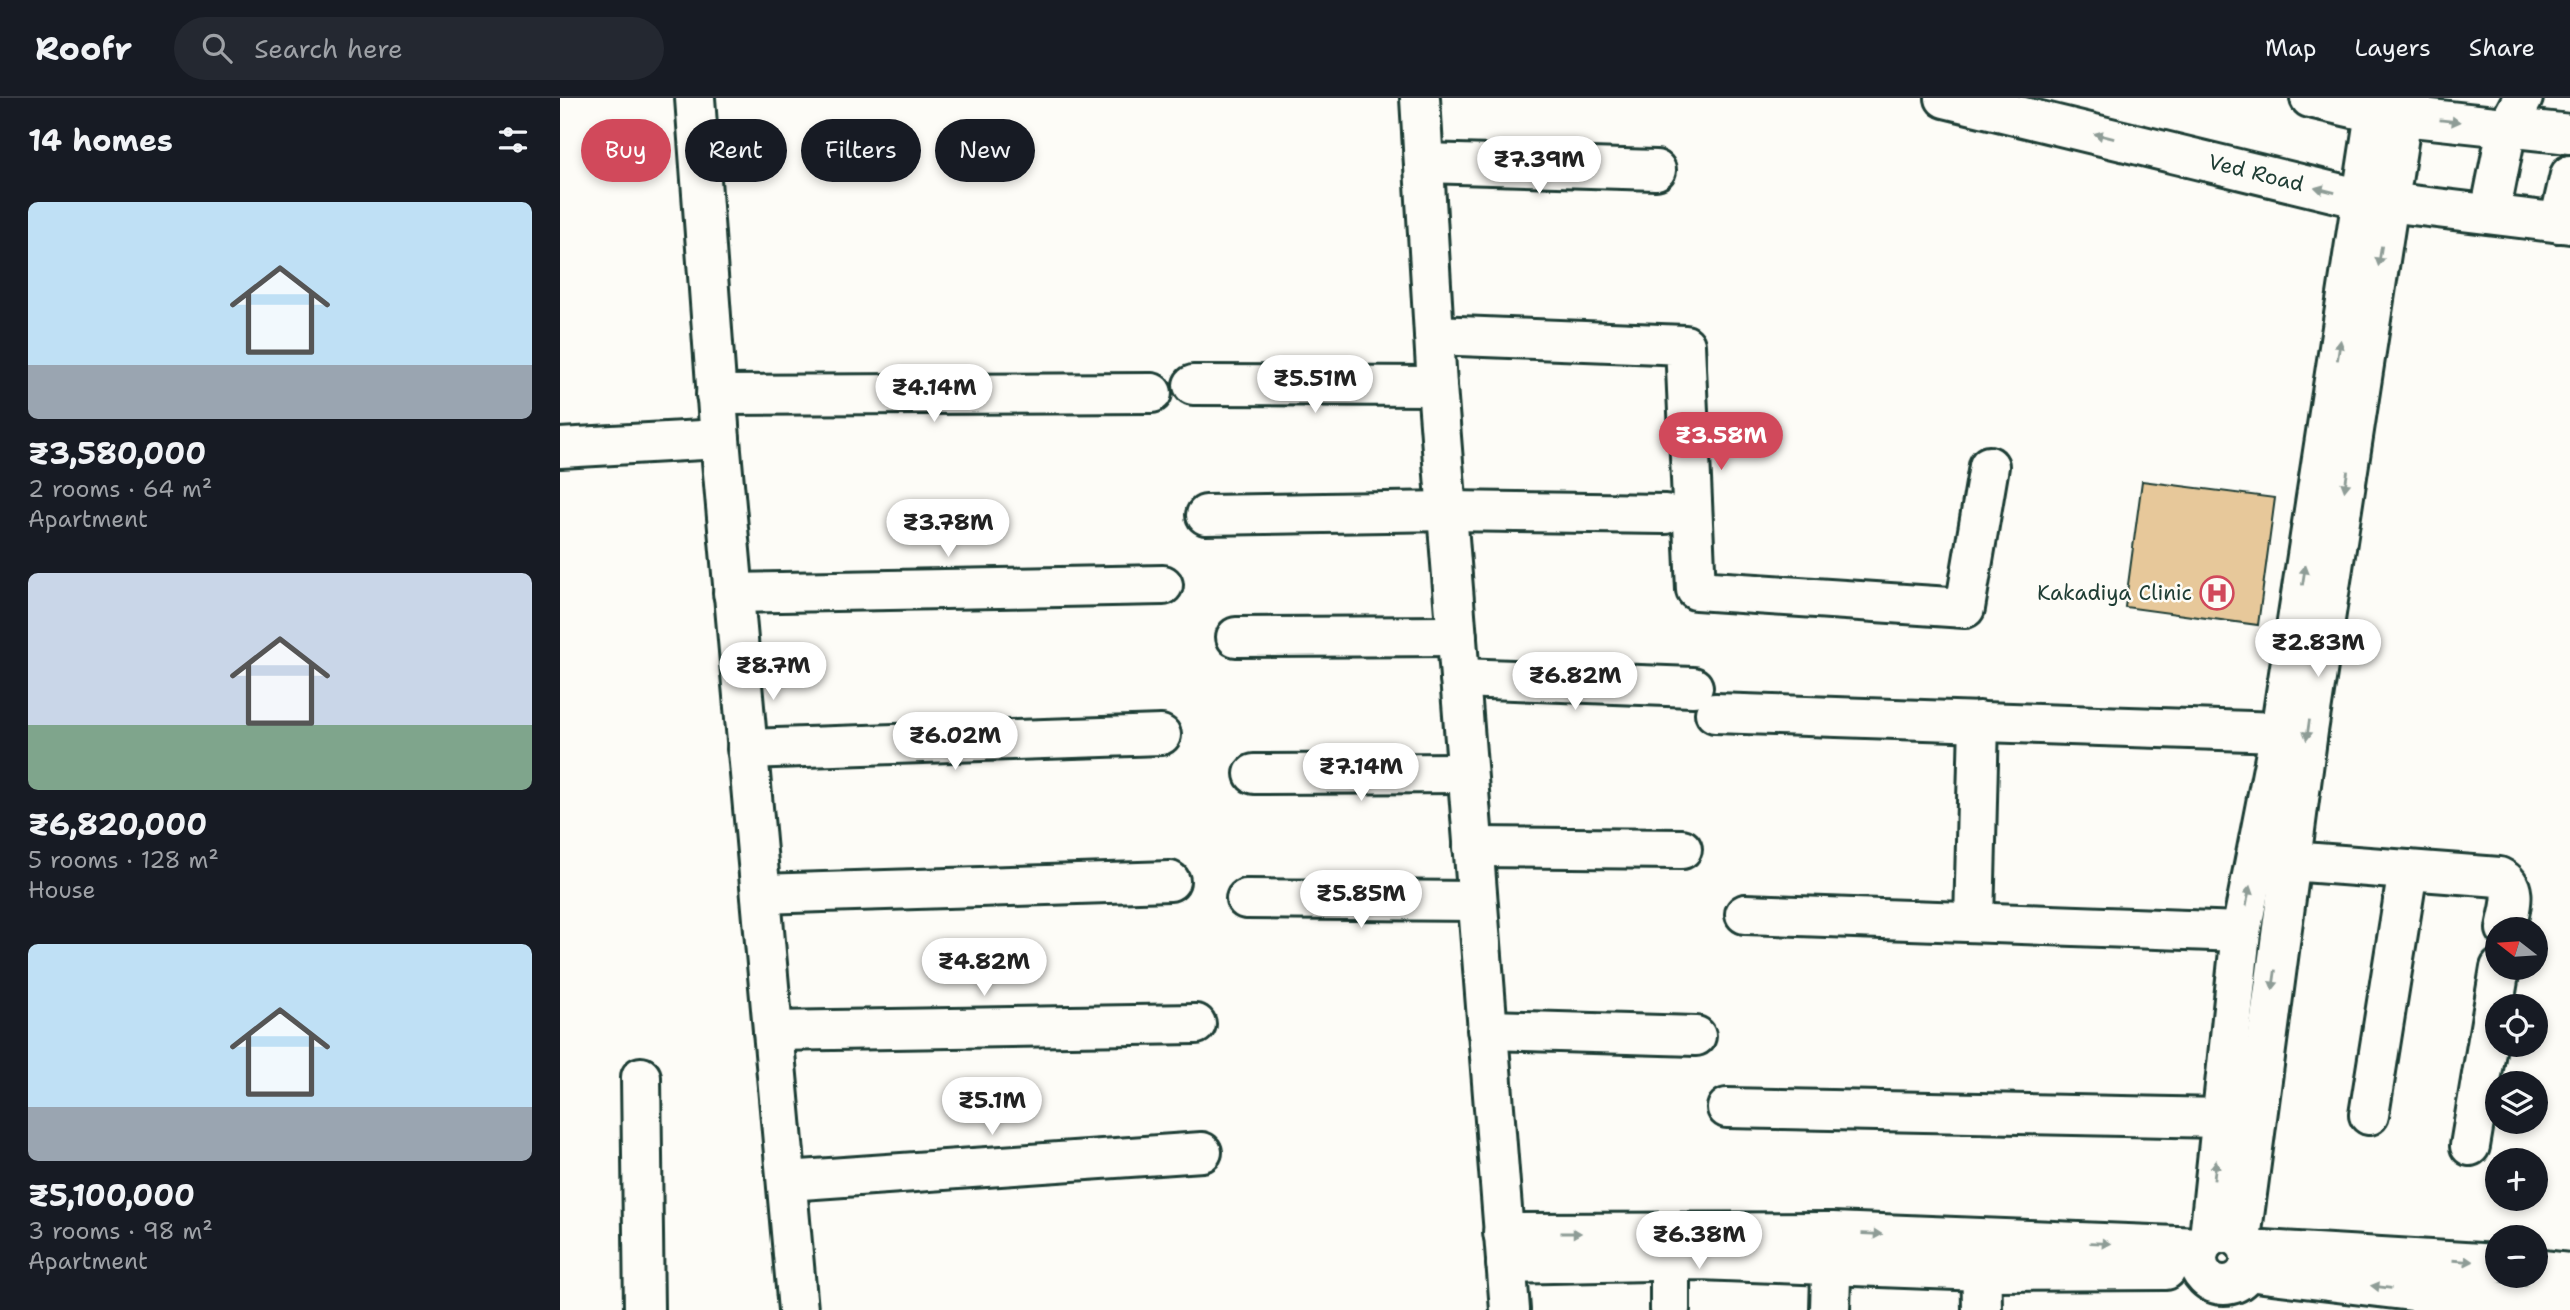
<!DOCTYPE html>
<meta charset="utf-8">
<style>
body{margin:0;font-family:"Shantell Sans",sans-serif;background:#242831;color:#f1f3f6;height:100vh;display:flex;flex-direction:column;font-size:26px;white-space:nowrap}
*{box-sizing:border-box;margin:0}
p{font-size:23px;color:#9ea1a6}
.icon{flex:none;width:38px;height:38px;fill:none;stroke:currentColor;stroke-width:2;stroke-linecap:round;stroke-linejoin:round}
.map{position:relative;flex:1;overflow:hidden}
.drawer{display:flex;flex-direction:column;background:#171b24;width:560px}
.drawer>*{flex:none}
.guide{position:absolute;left:21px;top:21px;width:665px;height:63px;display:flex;gap:14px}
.needle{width:46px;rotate:287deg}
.tools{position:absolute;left:1925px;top:819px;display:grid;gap:14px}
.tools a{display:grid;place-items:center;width:63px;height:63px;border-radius:50%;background:#171b24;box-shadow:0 4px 10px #0003;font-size:35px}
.price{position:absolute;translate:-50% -60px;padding:0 16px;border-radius:24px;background:#fff;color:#222;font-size:23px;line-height:46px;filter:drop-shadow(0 2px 4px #0008)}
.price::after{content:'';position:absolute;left:50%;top:42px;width:21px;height:16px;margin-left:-10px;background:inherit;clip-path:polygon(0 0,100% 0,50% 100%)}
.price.selected{background:#d1495b;color:#fff}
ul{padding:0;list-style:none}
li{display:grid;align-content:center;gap:14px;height:371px;padding:0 28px}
li span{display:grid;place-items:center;height:217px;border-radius:10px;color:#555}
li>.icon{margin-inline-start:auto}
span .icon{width:126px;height:126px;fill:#fffc;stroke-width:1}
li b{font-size:30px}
h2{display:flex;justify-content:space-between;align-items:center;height:84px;padding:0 28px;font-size:30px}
.pill{padding:0 24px;border-radius:32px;background:#171b24;box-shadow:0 4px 10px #0003;font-size:24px;line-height:63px}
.pill.selected{background:#d1495b;color:#fff}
header{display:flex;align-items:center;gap:42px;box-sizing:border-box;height:98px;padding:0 35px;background:#171b24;border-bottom:2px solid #363941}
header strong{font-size:33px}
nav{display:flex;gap:38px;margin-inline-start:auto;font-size:24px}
.search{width:490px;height:63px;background:#242831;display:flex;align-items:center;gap:18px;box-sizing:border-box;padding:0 24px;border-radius:38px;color:#9ea1a6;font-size:26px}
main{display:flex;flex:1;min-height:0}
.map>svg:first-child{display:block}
.building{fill:#e7c89a;stroke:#1f3d34;stroke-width:2}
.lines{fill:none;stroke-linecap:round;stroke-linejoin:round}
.minor-casing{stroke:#1f3d34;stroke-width:44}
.major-casing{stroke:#1f3d34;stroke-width:44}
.minor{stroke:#fdfcf7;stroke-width:38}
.major{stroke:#fdfcf7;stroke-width:38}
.oneway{fill:#8e9c96}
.labels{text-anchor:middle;stroke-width:5;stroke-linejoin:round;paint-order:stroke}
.street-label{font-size:21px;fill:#1f3d34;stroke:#fdfcf7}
.poi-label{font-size:21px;fill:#1f3d34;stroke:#fdfcf7;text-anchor:end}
</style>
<header>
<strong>Roofr</strong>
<div class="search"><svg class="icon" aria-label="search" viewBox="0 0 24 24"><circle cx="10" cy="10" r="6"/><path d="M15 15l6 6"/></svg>Search here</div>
<nav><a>Map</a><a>Layers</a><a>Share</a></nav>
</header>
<main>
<section class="drawer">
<h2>14 homes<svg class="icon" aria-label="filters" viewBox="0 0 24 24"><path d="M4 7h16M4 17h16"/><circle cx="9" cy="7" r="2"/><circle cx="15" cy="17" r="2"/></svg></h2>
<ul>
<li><span style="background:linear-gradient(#bfe0f5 75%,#9aa5b1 0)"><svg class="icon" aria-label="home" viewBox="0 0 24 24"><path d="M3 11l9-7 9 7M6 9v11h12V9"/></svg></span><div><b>₹3,580,000</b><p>2 rooms · 64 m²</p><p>Apartment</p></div></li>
<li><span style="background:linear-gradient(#c9d6e8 70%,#7fa58c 0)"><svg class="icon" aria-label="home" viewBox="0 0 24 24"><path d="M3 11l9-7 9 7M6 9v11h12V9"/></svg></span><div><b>₹6,820,000</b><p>5 rooms · 128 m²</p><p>House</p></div></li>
<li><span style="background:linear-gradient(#bfe0f5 75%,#9aa5b1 0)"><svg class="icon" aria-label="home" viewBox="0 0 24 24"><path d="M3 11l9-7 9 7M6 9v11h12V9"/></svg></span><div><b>₹5,100,000</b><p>3 rooms · 98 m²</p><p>Apartment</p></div></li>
</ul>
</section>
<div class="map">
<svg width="2010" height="1212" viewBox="0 0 2010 1212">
<rect width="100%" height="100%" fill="#fdfcf7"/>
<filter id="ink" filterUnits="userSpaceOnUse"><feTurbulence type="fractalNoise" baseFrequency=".0143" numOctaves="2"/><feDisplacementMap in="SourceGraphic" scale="14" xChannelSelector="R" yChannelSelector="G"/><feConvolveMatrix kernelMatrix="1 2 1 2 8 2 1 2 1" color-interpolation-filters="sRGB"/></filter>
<g filter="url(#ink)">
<!-- building -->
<polygon class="building" points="1582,383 1715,400 1698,527 1565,509"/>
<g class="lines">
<defs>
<g id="minor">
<polyline points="135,0 160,341 238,1212"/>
<polyline points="860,0 877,288 950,1212"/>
<polyline points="864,65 1096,72"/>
<polyline points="874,237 1125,247 1136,492 1405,510 1429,368"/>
<polyline points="633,287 877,288"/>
<polyline points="156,297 592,295"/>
<polyline points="0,350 160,341"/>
<polyline points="646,417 888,413 1105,416"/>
<polyline points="173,495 603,487"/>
<polyline points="676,539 897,538"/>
<polyline points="900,580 1133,589"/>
<polyline points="1155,615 1720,634"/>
<polyline points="187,651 601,637"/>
<polyline points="694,676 907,675"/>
<polyline points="913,749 1122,751"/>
<path d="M1730,763L1939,779C1960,789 1949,812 1946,831"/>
<polyline points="201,796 610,783"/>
<polyline points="686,801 917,803"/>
<polyline points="1185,816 1681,834"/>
<polyline points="1414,824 1419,623"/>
<polyline points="927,932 1136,938"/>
<polyline points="213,933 636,926"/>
<polyline points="81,979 84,1212"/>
<polyline points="1167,1010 1661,1020"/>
<polyline points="1809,1017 1848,772"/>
<polyline points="1910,1048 1940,870"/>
<polyline points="227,1083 642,1054"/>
<polyline points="943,1135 1272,1134 1641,1149"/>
<circle cx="1664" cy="1161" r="26"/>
<polyline points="1110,1137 1110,1212"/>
<polyline points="1649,1140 1681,834 1720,634 1815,15"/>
<polyline points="1681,1141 1748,633 1842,18"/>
<polyline points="1421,1148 1422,1212"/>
<polyline points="1704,1152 1937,1166"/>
<polyline points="946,1166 1140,1162 1422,1173 1606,1172"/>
<polyline points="1976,1171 2010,1175"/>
<polyline points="1687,1173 2010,1212"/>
<polyline points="1270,1212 1272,1144"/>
</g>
<g id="major">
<polyline points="1385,0 1802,101 2010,126"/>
<polyline points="1750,0 1815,15 2010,36"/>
<polyline points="1930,116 1947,30 1963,0"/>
<polyline points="1999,125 2010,77"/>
</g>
</defs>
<!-- minor casing -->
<use href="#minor" class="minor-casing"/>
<!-- major casing -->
<use href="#major" class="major-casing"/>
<!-- minor -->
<use href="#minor" class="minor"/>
<!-- major -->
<use href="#major" class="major"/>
</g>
<!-- one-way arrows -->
<defs><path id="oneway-solid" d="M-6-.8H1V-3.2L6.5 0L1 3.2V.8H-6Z" transform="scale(1.75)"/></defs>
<g class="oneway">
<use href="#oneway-solid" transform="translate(1890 23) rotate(6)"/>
<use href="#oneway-solid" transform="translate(1544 38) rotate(-166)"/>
<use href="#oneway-solid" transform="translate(1765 92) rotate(-166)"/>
<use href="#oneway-solid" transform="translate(1820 158) rotate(99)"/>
<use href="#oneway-solid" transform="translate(1779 252) rotate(-81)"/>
<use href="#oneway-solid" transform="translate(1786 383) rotate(99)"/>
<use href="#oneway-solid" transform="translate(1744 477) rotate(-81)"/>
<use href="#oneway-solid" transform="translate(1748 632) rotate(98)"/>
<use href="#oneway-solid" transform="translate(1688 798) rotate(-79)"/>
<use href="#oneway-solid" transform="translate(1714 882) rotate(98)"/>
<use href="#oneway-solid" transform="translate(1655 1072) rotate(-84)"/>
<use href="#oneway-solid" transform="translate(1011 1135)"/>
<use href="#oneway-solid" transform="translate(1312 1136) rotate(2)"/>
<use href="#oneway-solid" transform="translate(1540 1145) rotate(2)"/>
<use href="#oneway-solid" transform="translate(1903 1163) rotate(4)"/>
<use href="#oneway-solid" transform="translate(1821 1189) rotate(-173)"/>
</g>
</g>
<!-- icons -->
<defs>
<symbol id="hospital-ring" viewBox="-11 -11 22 22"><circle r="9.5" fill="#fdfcf7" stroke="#d1495b" stroke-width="1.5"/><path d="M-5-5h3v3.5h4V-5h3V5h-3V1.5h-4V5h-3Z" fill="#d1495b"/></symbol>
</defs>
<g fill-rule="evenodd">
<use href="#hospital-ring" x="1638" y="476" width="38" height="38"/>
</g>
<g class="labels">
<!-- street labels -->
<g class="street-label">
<text transform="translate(1696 75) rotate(14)" y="7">Ved Road</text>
</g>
<!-- poi labels -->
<g class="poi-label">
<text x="1632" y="502">Kakadiya Clinic</text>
</g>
</g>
</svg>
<div class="tools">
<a><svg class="needle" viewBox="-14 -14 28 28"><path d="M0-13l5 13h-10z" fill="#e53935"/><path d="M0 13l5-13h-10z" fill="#9ea1a6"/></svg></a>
<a><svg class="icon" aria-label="locate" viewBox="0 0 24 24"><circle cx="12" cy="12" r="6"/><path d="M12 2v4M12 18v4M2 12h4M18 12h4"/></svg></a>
<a><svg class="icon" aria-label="layers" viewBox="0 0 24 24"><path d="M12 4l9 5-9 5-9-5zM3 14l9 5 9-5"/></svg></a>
<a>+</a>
<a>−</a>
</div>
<b class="price" style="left:979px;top:98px">₹7.39M</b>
<b class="price" style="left:755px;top:317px">₹5.51M</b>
<b class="price" style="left:374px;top:326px">₹4.14M</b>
<b class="price selected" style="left:1161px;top:374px">₹3.58M</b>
<b class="price" style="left:388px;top:461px">₹3.78M</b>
<b class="price" style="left:1758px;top:581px">₹2.83M</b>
<b class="price" style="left:213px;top:604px">₹8.7M</b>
<b class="price" style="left:1015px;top:614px">₹6.82M</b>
<b class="price" style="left:395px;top:674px">₹6.02M</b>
<b class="price" style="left:801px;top:705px">₹7.14M</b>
<b class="price" style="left:801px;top:832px">₹5.85M</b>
<b class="price" style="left:424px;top:900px">₹4.82M</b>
<b class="price" style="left:432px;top:1039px">₹5.1M</b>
<b class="price" style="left:1139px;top:1173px">₹6.38M</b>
<div class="guide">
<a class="pill selected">Buy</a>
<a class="pill">Rent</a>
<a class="pill">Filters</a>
<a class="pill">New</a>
</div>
</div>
</main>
